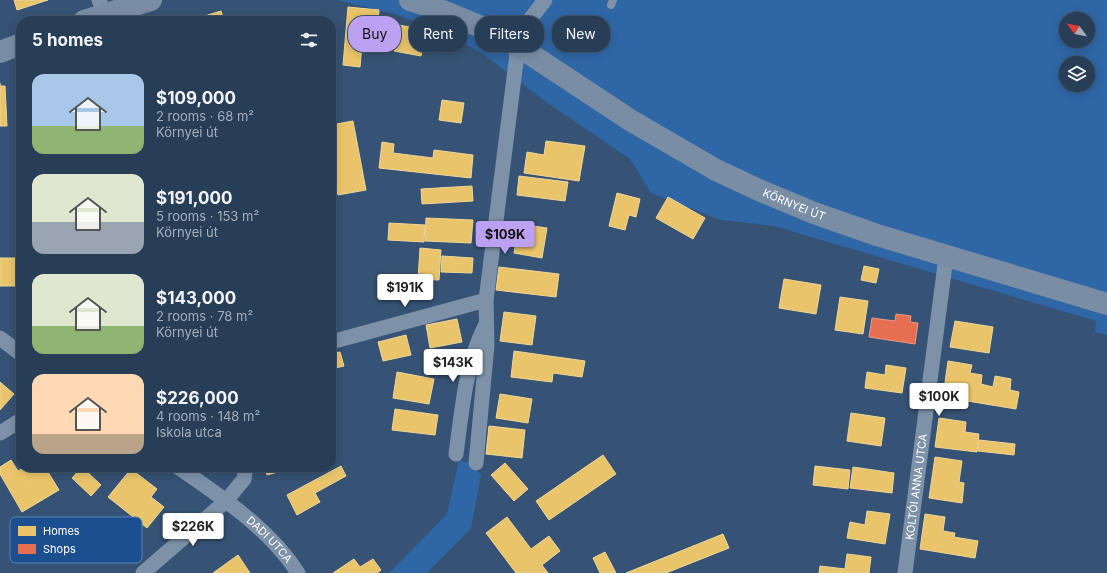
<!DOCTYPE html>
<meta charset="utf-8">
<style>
body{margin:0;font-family:Inter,sans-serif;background:#30455d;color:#f1f3f6;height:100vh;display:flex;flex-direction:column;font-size:15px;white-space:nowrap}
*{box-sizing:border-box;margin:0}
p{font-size:13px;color:#a5aeba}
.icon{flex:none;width:22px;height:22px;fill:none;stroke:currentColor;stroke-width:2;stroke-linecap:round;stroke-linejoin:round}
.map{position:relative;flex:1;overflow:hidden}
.drawer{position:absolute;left:16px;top:16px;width:320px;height:456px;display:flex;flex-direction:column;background:#283e57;border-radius:16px;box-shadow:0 2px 10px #0003,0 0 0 1px #44576d}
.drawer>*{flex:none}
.top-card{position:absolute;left:348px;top:16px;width:380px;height:36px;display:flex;gap:8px}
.needle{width:26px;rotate:302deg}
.buttons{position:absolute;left:1059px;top:12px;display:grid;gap:8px}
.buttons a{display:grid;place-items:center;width:36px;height:36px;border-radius:50%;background:#283e57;box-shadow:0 2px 10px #0003,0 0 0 1px #44576d;font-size:20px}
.price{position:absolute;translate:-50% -34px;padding:0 9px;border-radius:4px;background:#fff;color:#222;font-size:13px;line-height:26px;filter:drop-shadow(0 1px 2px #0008)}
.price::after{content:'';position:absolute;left:50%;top:24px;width:12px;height:9px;margin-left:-6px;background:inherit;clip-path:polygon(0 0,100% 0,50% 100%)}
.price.current{background:#bca0f2;color:#111}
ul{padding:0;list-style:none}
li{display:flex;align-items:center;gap:12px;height:100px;padding:0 16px}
li span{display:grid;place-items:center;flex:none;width:112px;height:80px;border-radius:12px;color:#555}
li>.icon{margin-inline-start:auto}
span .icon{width:48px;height:48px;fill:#fffc;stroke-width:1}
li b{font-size:17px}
h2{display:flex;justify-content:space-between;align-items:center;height:48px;padding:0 16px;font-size:17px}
.chip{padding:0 14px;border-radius:16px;background:#283e57;box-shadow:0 2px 10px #0003,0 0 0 1px #44576d;font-size:14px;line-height:36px}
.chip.current{background:#bca0f2;color:#111}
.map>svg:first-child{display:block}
.green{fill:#2f66a5;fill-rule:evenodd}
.homes{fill:#e9c46a;stroke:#f0d697}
.shops{fill:#e76f51;stroke:#ee9a85}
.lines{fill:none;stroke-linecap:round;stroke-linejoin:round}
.service{stroke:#7d92a8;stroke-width:8}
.minor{stroke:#7d92a8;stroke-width:15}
.secondary{stroke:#798da4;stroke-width:22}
.labels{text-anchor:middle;stroke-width:4;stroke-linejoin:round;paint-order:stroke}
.street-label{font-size:11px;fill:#fff;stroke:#1b4f8f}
.key{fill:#1b4f8f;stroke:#5f84b1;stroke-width:1}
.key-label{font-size:11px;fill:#fff}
</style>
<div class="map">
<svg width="1107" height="573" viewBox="0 0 1107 573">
<rect width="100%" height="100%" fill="#365274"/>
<!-- green -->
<g class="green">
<path d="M337,0H1107V335L1095,332L1096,321L774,226L721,220L651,193L630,159L542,99L482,53L440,31L395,14ZM1066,19H1088V41H1066ZM1066,63H1088V85H1066Z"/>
<polygon points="459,460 469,463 481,475 471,528 427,573 389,573 447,514"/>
</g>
<!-- homes -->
<g class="homes">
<polygon points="14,0 48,0 17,10"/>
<polygon points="348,7 379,10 377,35 363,34 360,67 343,65"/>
<polygon points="221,11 224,21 188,21"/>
<polygon points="399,25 426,30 421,56 394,51"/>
<polygon points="0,83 0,86 5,86 7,126 0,126"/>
<polygon points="442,100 464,103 461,123 439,120"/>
<polygon points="353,121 366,190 338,195 331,158 331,125"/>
<polygon points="546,141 585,146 579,181 524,173 527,152 544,155"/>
<polygon points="382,142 394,144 393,153 433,158 434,150 473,155 471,178 379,168"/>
<polygon points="519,176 568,182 565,201 517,195"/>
<polygon points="472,186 473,201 422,204 421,189"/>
<polygon points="617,193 640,199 636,217 629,215 625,230 609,226"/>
<polygon points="668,197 705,218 693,239 656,218"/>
<polygon points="426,218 473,220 471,243 425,241"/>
<polygon points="389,223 425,225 424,242 388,240"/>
<polygon points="519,224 547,228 542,258 514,253"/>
<polygon points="420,248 441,250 439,280 418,279"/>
<polygon points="442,256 473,258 472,273 441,272"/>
<polygon points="0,258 21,258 20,286 0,286"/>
<polygon points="864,266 879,269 876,283 861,280"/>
<polygon points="499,267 559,274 556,297 496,290"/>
<polygon points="784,279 821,285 816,314 779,308"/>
<polygon points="840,297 868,301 863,334 835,330"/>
<polygon points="504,312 536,316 532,345 500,341"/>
<polygon points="457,319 462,342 430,348 426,325"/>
<polygon points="955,321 993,327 989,353 950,347"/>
<polygon points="406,335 411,355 383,361 378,342"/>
<polygon points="514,351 585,361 582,377 553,373 552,382 511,377"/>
<polygon points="340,352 344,366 331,369 331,354"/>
<polygon points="948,361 972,365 970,373 982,375 981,384 993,387 995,376 1011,379 1010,390 1019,392 1016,409 943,397"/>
<polygon points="886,365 906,368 902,393 865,388 867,372 885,375"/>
<polygon points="397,372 434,379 429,404 393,398"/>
<polygon points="0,382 14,394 0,410"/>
<polygon points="500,394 532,399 528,423 496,418"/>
<polygon points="395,409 438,415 435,435 392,430"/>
<polygon points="851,413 885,418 881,446 847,441"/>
<polygon points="939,418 966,422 965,432 979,434 977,452 935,447"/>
<polygon points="489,426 525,430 522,458 486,454"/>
<polygon points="979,440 1015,444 1014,455 978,451"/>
<polygon points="603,455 616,474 549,520 536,501"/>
<polygon points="935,457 962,461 959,482 964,483 962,503 929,498"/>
<polygon points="11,460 18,471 25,467 45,467 59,490 22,512 0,474 0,467"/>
<polygon points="505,463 528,489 514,501 491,475"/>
<polygon points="341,466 346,476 315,493 320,502 297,515 287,495"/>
<polygon points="815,466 850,470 848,489 813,485"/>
<polygon points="82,467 101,485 91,496 72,478"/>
<polygon points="264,467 296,467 267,475"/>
<polygon points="853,467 894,473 892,493 850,488"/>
<polygon points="131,469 157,489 151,497 164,507 147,528 108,497"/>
<polygon points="867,511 890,514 885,544 847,538 850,522 865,525"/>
<polygon points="925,514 945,517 943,531 955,533 954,537 978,541 975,558 920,549"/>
<polygon points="507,517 531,549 549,536 560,551 542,565 548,573 516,573 486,533"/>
<polygon points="723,534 729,548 666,573 626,573"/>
<polygon points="605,552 616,573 600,573 593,558"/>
<polygon points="847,554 871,557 869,573 819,573 820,566 845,569"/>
<polygon points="238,555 250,573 213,573"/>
<polygon points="354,559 360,567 373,559 381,570 377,573 333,573"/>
</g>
<!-- shops -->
<polygon class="shops" points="896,314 911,316 910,322 918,323 915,344 869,337 872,318 895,321"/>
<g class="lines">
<!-- service -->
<polyline class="service" points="611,5 613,0"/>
<!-- minor -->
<g class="minor">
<polyline points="99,0 105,14"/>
<polyline points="0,338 21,354"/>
<polyline points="331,342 486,300"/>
<polyline points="0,433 21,420"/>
<path d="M456,454C462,410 465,366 485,326"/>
<polyline points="476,463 487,345 486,300 518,46 525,26 545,0"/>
<path id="s1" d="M178,467C221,497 269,528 298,573"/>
<polyline points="143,573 226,501 244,479 246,467"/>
<path id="s2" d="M905,573L946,257"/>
</g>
<!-- secondary -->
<g class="secondary">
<path id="s3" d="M410,0L438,9L479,26L518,46L630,120L716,170L761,191L814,213L877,235L1107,304"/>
<polyline points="84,21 151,0"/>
<polyline points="0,52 21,44"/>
</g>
</g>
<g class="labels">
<!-- street labels -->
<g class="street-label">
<text dy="4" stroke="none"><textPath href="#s3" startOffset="437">KÖRNYEI ÚT</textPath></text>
<text dy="4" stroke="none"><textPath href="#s2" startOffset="87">KOLTÓI ANNA UTCA</textPath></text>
<text dy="4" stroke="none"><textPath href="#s1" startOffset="117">DADI UTCA</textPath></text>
</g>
</g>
<!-- legend -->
<rect x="10" y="517" width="132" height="46" rx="6" class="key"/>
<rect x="18" y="526" width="18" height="10" fill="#e9c46a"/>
<rect x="18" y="544" width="18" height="10" fill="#e76f51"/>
<g class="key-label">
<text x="43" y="535">Homes</text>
<text x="43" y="553">Shops</text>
</g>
</svg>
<div class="buttons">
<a><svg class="needle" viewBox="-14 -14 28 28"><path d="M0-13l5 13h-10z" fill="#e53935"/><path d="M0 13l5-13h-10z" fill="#a5aeba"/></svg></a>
<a><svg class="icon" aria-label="layers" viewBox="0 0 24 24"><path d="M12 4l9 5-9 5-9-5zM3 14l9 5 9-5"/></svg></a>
</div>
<b class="price current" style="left:505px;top:255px">$109K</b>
<b class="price" style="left:405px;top:308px">$191K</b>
<b class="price" style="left:453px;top:383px">$143K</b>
<b class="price" style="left:939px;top:417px">$100K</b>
<b class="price" style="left:193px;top:547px">$226K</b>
<div class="top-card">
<a class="chip current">Buy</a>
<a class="chip">Rent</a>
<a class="chip">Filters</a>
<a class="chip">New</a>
</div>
<section class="drawer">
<h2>5 homes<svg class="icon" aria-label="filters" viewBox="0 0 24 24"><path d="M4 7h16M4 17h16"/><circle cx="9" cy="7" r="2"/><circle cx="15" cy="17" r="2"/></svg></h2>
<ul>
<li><span style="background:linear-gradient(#a9c7e8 65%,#8fb573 0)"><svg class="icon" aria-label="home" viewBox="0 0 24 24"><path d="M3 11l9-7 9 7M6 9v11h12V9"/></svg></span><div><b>$109,000</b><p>2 rooms · 68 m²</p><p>Környei út</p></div></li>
<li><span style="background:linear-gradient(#dfe7d0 60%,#9aa5b1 0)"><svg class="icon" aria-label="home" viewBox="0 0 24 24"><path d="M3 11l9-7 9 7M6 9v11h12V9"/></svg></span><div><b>$191,000</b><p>5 rooms · 153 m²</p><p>Környei út</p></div></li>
<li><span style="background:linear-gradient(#dfe7d0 65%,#8fb573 0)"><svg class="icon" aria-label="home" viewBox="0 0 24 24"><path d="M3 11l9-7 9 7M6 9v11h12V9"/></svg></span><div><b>$143,000</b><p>2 rooms · 78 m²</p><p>Környei út</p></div></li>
<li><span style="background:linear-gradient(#ffd9b3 75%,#b9a48a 0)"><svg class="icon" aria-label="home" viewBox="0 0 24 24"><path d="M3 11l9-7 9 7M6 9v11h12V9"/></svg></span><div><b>$226,000</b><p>4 rooms · 148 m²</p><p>Iskola utca</p></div></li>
</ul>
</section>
</div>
